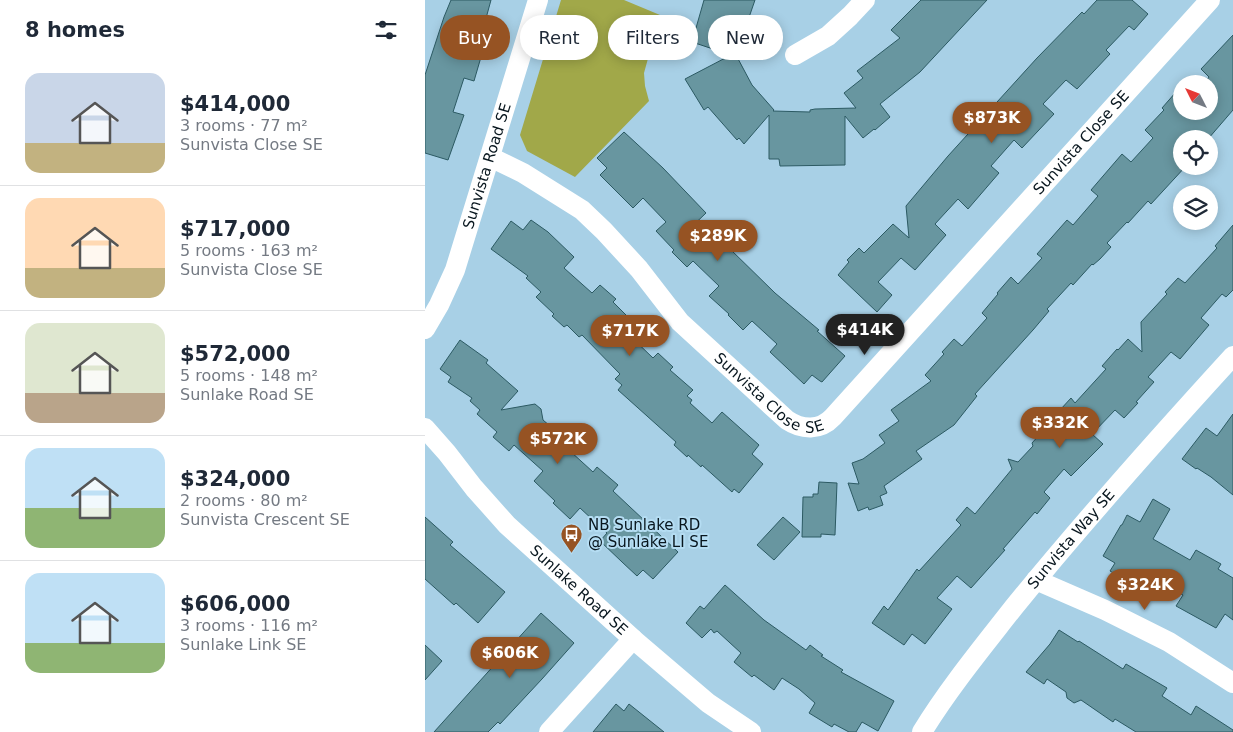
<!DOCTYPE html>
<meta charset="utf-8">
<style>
body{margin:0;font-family:"DejaVu Sans",sans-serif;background:#f2f2f3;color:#1f2937;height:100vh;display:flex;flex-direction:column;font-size:19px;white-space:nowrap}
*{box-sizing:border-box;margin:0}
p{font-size:16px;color:#747a83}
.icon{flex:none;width:28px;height:28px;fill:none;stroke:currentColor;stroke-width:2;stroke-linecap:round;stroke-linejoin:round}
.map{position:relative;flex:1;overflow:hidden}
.panel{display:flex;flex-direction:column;background:#fff;width:425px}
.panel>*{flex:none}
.banner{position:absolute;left:15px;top:15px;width:475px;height:45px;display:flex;gap:10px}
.needle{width:32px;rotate:312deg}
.controls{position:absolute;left:748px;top:75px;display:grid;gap:10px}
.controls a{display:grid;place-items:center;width:45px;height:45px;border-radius:50%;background:#fff;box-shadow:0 2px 12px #0003;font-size:25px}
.price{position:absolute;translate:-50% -42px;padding:0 11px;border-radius:18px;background:#965323;color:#fff;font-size:16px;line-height:32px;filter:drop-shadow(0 1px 2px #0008)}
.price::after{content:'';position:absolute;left:50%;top:30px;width:15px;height:11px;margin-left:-8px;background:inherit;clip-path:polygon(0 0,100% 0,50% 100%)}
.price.selected{background:#222;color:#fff}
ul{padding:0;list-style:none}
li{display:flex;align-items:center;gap:15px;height:125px;padding:0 25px}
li+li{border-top:1px solid #e0e1e3}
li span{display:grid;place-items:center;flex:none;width:140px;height:100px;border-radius:15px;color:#555}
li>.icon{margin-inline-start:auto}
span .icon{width:60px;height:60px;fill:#fffc;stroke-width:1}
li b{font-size:21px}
h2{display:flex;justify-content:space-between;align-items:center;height:60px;padding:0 25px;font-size:21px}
.chip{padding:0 18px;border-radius:22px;background:#fff;box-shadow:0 2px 12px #0003;font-size:18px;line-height:45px}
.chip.selected{background:#965323;color:#fff}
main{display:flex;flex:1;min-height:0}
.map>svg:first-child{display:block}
.green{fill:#a1a849}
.building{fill:#6896a0;stroke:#2c5a63}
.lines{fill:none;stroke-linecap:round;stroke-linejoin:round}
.minor{stroke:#fff;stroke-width:20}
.labels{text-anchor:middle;stroke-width:4;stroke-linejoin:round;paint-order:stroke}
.street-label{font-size:15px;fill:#08161e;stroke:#b5ddf3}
.poi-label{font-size:15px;fill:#08161e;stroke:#b5ddf3;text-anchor:start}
</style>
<main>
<section class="panel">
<h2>8 homes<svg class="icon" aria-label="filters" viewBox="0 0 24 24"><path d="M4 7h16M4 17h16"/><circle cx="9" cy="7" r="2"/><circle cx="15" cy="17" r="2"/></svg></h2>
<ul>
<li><span style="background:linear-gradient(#c9d6e8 70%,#c2b280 0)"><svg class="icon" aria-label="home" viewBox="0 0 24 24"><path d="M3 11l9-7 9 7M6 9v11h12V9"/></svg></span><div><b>$414,000</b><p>3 rooms · 77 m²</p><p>Sunvista Close SE</p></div></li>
<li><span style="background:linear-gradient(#ffd9b3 70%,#c2b280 0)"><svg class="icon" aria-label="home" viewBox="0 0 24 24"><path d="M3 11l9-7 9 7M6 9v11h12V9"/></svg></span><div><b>$717,000</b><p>5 rooms · 163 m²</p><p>Sunvista Close SE</p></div></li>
<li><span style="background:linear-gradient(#dfe7d0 70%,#b9a48a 0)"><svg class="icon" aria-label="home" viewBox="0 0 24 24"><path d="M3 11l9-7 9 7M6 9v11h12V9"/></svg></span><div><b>$572,000</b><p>5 rooms · 148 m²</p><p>Sunlake Road SE</p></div></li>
<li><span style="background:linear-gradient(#bfe0f5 60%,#8fb573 0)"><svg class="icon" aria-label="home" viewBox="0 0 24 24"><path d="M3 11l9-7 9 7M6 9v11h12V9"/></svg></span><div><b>$324,000</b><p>2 rooms · 80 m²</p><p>Sunvista Crescent SE</p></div></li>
<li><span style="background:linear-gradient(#bfe0f5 70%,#8fb573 0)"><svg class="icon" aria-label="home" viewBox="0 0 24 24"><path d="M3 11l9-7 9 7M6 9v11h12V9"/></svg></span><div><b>$606,000</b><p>3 rooms · 116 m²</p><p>Sunlake Link SE</p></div></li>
</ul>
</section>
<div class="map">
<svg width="808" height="732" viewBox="0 0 808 732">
<rect width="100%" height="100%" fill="#a8d0e6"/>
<!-- green -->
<polygon class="green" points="136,0 199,0 235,15 219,73 220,86 224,101 150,177 102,151 95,135"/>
<!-- building -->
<g class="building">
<polygon points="26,0 66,0 57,33 64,35 58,57 56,57 49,81 39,78 28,112 39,115 23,160 0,153 0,75 19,17"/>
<polygon points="279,0 330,0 311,55 327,85 349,110 348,111 385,112 385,110 390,109 431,108 419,93 438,78 432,71 475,38 466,30 496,0 562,0 495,72 455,104 465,117 450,130 449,129 438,138 420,116 420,165 355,166 354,159 344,159 344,115 319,144 314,138 312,140 283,107 279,110 260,79 306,55 267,42"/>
<polygon points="672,0 707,0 723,14 709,30 704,26 681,50 685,54 652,89 641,80 618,104 629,114 597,148 589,140 566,166 574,173 543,209 533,199 510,224 521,235 490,270 476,258 453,282 467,295 452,312 413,275 424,262 422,260 434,248 439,253 468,224 484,238 481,206 523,156 612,58 657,12 659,14"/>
<polygon points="808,35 808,110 783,139 756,139 756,166 761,166 726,204 723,201 703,223 702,222 682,243 686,247 675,259 668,265 667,264 648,285 646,283 622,309 624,311 608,330 550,394 552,396 529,425 491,451 497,459 459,486 462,493 455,496 458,505 444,510 443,507 433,511 423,483 434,484 427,463 438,459 460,443 454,435 474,421 466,410 506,381 500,375 519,354 517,352 529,339 537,346 562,318 557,313 573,294 572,293 586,277 593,284 617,258 612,254 642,220 648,225 673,196 666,190 697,154 706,162 728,138 720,130 739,110 737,108 751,92 756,96 756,111 784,111 784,84 779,84 784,77 776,69"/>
<polygon points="199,132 238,168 281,213 257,236 307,227 304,238 308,242 303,247 350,293 394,330 392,331 420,356 397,382 395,381 387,375 379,384 345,352 352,344 327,321 318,330 303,315 304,314 284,296 294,286 268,261 262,267 247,252 249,250 231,231 241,222 218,198 208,208 175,175 182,168 172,158"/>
<polygon points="106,220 123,232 149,257 139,268 167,293 175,285 191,299 188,302 209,323 200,331 228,358 233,353 248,367 245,370 268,390 262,396 267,400 265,403 287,423 297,412 334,445 327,454 338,464 314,493 309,489 307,492 277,465 276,467 263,455 262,457 249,445 251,442 193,390 197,385 190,379 195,374 157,335 154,337 142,325 139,327 127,316 129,314 111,297 116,292 101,278 103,276 66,249 86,221 98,230"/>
<polygon points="808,225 808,290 801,297 797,294 776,318 784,325 755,359 746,352 723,377 729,382 711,402 713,403 699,418 690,410 667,434 678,444 646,476 639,469 619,492 625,498 612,514 610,512 578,549 580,550 546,588 532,576 512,598 527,609 500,644 487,634 479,645 447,623 459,606 463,610 492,569 494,571 536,525 531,520 542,507 550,514 587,469 583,459 593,462 608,446 607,443 625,423 624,422 646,398 650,403 681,369 677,366 692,349 693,350 703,339 717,352 716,322 742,294 740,292 753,278 760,283 792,248 790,246"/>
<polygon points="35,340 63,360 61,363 93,391 76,410 110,404 116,409 118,420 125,426 122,430 168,472 172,467 193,485 188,491 253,552 228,579 218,570 212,576 197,562 175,541 182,533 155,508 145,519 128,503 130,501 109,481 118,471 89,445 84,451 68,437 72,432 52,414 55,410 45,401 47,398 23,382 26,377 15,369"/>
<polygon points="808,414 808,495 786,477 772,468 771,469 757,459 781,428 792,436"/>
<polygon points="394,482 412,483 410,535 396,534 396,537 377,537 378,497 388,497 388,494 393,494"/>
<polygon points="728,499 745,509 728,539 765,560 771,550 796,564 793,569 808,578 808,620 800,614 791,628 751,606 758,595 730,580 724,590 705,579 703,582 685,571 690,563 678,556 696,525 697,525 702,515 715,522"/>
<polygon points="0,517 28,542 25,545 80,592 53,623 31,603 29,605 0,579"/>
<polygon points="358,517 375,532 349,560 332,545"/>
<polygon points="300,585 339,620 381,650 385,645 398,655 396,656 418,670 416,672 469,701 453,731 437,722 431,732 424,732 409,724 407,727 384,713 390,703 374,689 357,678 349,690 329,675 327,677 309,662 316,653 292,631 289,633 286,629 277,638 261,623 275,606 279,609"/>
<polygon points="116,613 149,643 117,679 75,724 73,722 63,732 9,732"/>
<polygon points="634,630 653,642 654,641 698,669 701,664 742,688 737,696 766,715 771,706 808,730 808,732 711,732 690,719 688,722 656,700 649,703 642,698 641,692 622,679 619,684 601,672 625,644"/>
<polygon points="0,645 17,661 0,680"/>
<polygon points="191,704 199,711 204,704 239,732 168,732"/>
</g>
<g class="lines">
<!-- minor -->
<g class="minor">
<polyline points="370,55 403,36 425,16 440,0"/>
<path id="s1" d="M65,157L98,173L157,210L179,231L214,269L255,322L362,420C377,430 395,431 408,417L785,0"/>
<path id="s2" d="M0,329L14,305L30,270L113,0"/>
<path id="s3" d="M0,428L22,453L49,488L82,525L208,639L283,703L326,732"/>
<polyline points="611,580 680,610 744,642 808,683"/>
<polyline points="124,732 208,639"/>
<path id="s4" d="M497,732C524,688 557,648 589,607C659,521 733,438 808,356"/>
</g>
</g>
<!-- icons -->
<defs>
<symbol id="bus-pin" viewBox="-11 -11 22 30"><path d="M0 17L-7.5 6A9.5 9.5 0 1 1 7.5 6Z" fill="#965323" stroke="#b5ddf3"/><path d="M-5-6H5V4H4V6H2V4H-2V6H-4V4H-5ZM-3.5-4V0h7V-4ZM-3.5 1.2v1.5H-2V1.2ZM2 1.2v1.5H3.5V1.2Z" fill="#fff"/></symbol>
</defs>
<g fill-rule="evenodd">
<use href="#bus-pin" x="134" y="522" width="25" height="34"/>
</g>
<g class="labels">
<!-- street labels -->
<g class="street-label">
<text dy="5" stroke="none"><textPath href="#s1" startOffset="821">Sunvista Close SE</textPath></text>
<text dy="5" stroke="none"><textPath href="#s2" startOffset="175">Sunvista Road SE</textPath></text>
<text dy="5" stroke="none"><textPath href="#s1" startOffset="372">Sunvista Close SE</textPath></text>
<text dy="5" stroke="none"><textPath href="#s4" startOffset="244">Sunvista Way SE</textPath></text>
<text dy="5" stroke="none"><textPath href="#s3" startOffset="224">Sunlake Road SE</textPath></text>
</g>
<!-- poi labels -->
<g class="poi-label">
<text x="163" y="530">NB Sunlake RD<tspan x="163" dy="17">@ Sunlake LI SE</tspan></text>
</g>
</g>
</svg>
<div class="controls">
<a><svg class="needle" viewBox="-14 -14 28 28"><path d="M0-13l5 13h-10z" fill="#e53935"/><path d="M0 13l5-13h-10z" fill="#747a83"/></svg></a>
<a><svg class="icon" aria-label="locate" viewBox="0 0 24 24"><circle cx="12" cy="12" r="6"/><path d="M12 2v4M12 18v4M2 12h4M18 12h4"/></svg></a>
<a><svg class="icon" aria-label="layers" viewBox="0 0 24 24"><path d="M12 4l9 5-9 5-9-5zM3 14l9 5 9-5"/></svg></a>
</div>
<b class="price" style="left:567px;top:144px">$873K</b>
<b class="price" style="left:293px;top:262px">$289K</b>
<b class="price selected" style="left:440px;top:356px">$414K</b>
<b class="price" style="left:205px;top:357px">$717K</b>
<b class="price" style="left:635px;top:449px">$332K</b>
<b class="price" style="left:133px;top:465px">$572K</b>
<b class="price" style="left:720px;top:611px">$324K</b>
<b class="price" style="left:85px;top:679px">$606K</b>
<div class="banner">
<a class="chip selected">Buy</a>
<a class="chip">Rent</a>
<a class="chip">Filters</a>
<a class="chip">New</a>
</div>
</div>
</main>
